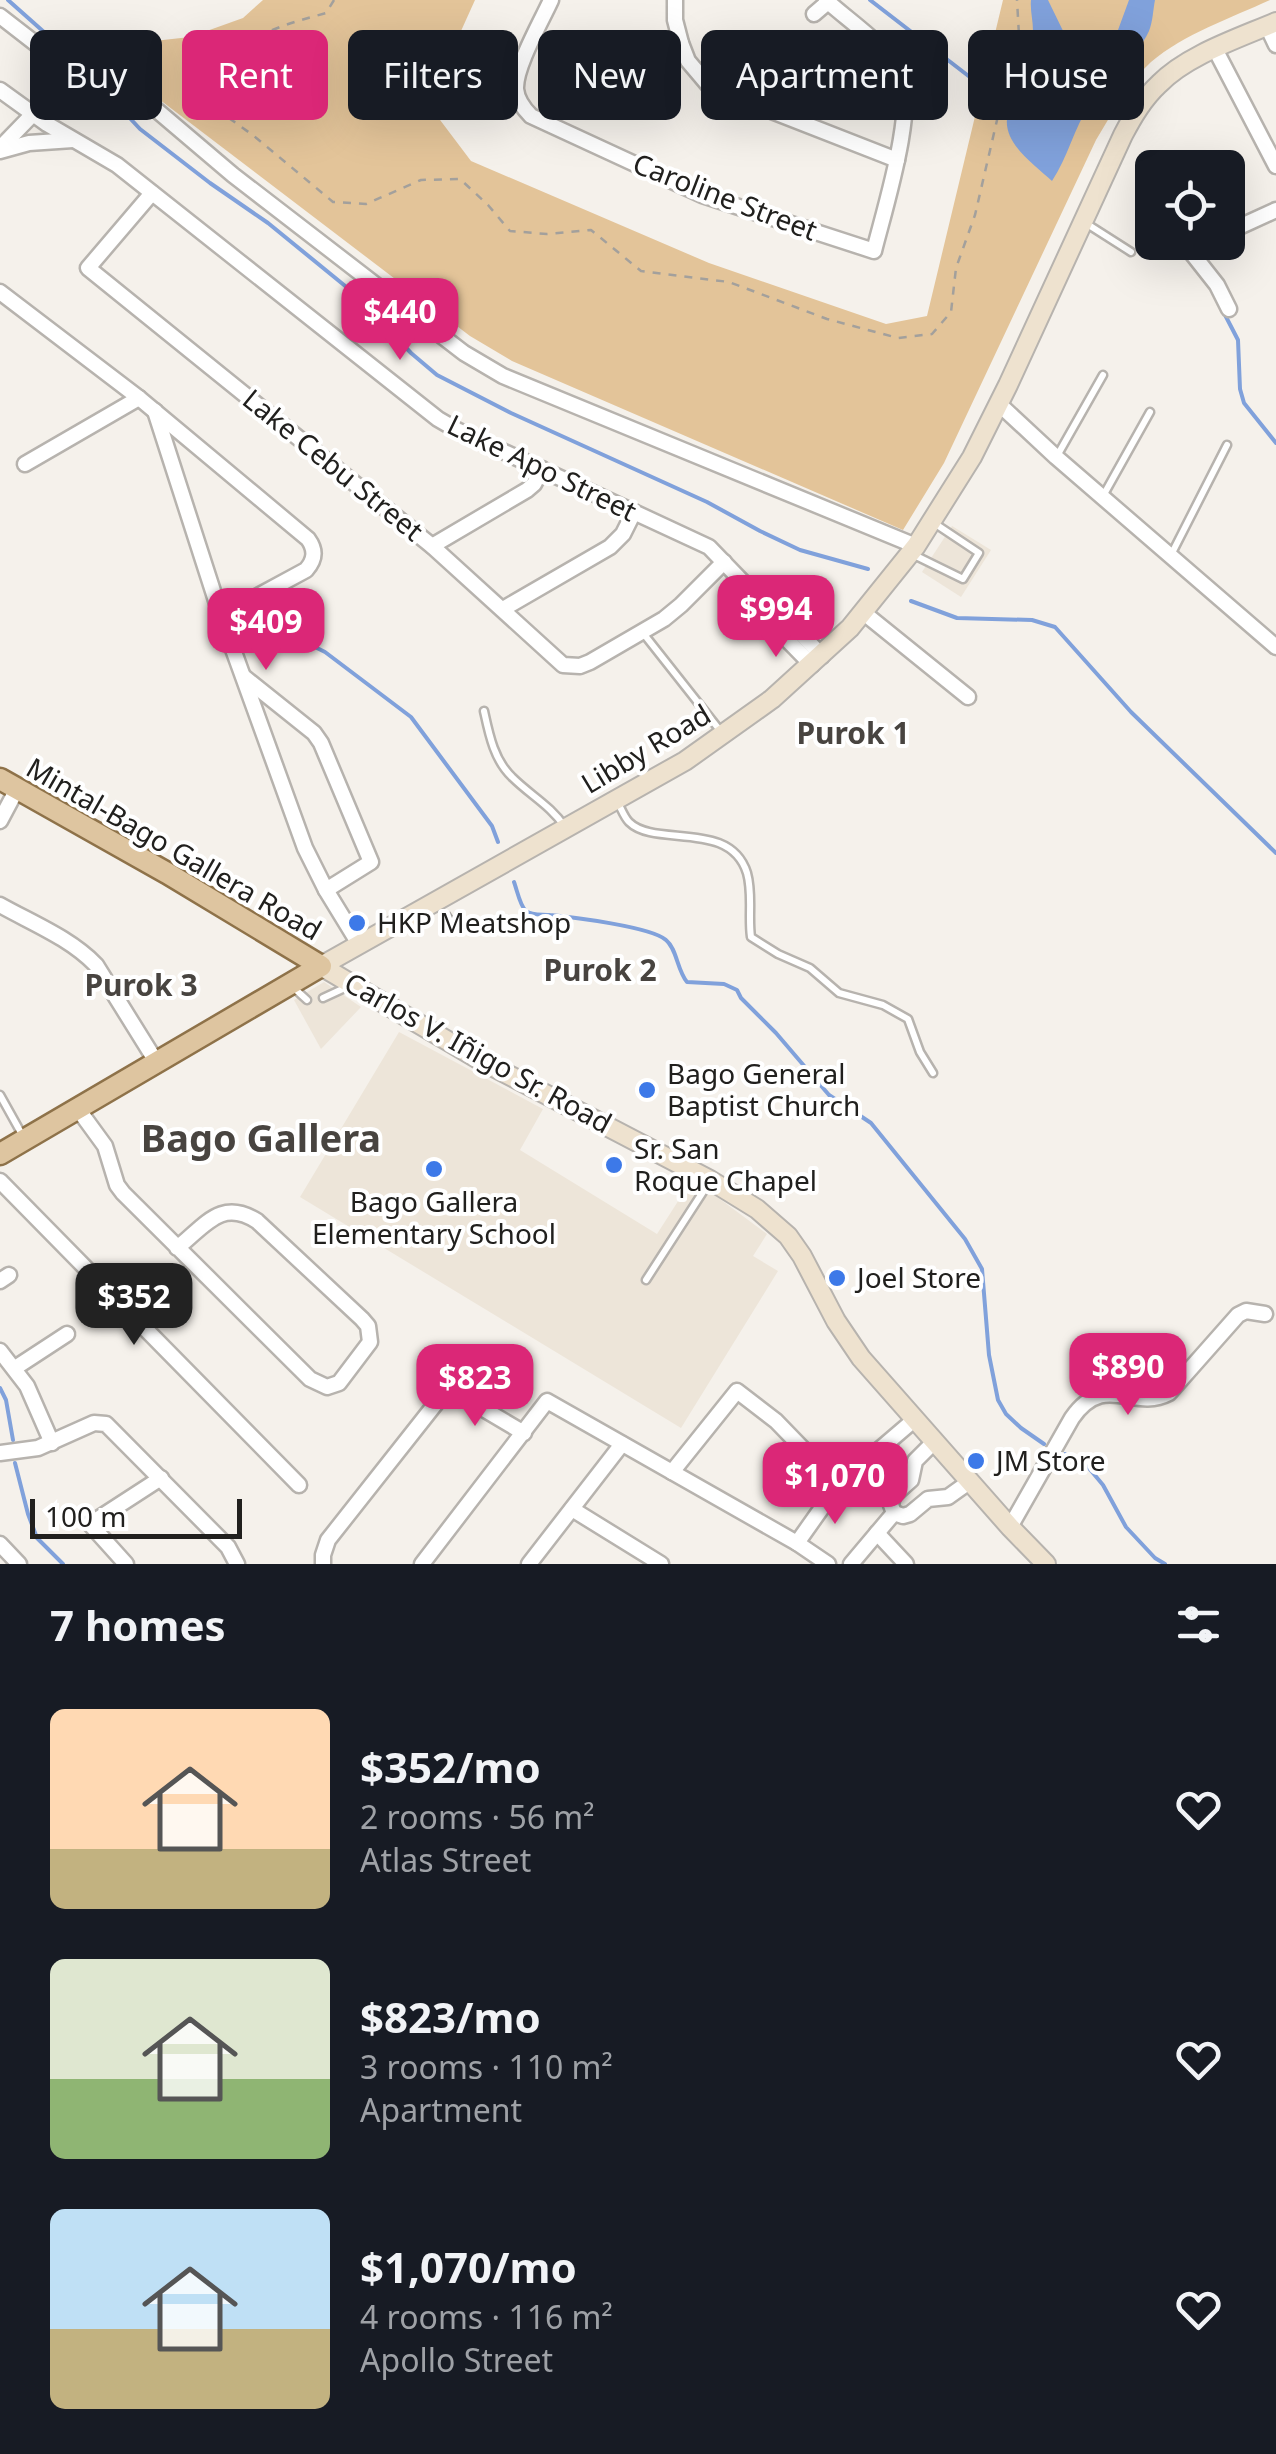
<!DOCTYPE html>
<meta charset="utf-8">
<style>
body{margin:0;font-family:"Noto Sans",sans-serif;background:#20242c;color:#f1f3f6;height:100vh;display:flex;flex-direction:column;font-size:38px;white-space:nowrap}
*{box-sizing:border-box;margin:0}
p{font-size:32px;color:#9ea1a6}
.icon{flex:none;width:55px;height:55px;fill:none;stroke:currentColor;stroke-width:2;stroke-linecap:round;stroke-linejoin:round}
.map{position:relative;height:1564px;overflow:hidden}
.drawer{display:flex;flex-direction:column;background:#171b24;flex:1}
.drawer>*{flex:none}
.top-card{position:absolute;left:30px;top:30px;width:1218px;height:90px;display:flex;gap:20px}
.controls{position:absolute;left:1135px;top:150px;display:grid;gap:20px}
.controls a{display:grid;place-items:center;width:110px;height:110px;border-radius:15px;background:#171b24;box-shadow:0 10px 40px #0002;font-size:50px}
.scale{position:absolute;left:30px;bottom:25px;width:212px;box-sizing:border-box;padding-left:10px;border:5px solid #21201e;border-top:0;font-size:28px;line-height:35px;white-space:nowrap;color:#21201e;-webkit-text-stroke:8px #fff;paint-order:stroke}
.price{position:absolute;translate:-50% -85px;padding:0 22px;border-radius:20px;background:#db2777;color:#fff;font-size:32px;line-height:65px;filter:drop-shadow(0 2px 5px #0008)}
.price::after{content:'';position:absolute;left:50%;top:60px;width:30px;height:22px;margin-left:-15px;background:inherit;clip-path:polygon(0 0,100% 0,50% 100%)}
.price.on{background:#222;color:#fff}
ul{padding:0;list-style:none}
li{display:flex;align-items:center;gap:30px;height:250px;padding:0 50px}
li span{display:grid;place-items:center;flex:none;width:280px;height:200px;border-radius:15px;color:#555}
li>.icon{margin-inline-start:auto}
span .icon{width:120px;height:120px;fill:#fffc;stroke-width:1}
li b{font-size:42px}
h2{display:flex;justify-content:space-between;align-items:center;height:120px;padding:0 50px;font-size:42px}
.tag{padding:0 35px;border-radius:15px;background:#171b24;box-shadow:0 10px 40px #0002;font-size:35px;line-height:90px}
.tag.on{background:#db2777;color:#fff}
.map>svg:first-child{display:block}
.built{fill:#ede5d9}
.green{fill:#e3c499}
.water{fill:#80a1db}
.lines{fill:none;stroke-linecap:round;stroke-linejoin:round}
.stream{stroke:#80a1db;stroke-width:4}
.service-casing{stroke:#b7b3ae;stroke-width:11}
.minor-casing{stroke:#b7b3ae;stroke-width:19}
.secondary-casing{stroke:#b7b3ae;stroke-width:22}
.primary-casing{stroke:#8e7249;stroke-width:25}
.path{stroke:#a3a09c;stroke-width:2.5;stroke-dasharray:8 8;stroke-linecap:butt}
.service{stroke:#fff;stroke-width:6}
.minor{stroke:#fff;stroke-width:14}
.secondary{stroke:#eee2cf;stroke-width:18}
.primary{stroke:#dec5a0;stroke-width:20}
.poi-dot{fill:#3d79e8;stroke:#fff;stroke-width:4}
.labels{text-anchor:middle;stroke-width:8;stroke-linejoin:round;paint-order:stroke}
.street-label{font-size:28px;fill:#21201e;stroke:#fff}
.poi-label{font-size:28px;fill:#21201e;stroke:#fff;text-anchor:start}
.neighbourhood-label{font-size:30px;font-weight:bold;fill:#484440;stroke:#fff}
.district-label{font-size:38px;font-weight:bold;fill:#484440;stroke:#fff}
</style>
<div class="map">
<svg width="1276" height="1564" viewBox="0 0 1276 1564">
<rect width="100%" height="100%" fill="#f5f1eb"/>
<!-- built -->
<g class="built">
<polygon points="952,526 991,550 961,597 922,572"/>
<polygon points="324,982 361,1007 321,1049 294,1000"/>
<polygon points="399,1032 543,1109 520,1150 657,1234 691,1181 705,1188 767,1234 753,1256 778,1271 681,1428 300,1197"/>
</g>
<!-- green -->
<path class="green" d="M263,0H475L428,104L471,161L709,263L886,324L927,316L1003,0H1270C1231,18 1184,34 1151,62C1128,83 1112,114 1096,140L944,463L903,530L512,361L470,336L122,71L145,42L190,37L243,18Z"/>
<!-- water -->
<path class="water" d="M1031,0H1048L1066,37L1071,41L1078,42L1118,30L1129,0H1155C1153,10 1153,21 1149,31C1136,59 1107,78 1090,104C1074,128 1068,157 1052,181C1034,164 1000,142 1008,113C1013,95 1023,80 1028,62C1030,52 1033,41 1033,31C1033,20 1030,11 1031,0Z"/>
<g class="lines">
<!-- stream -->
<g class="stream">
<polyline points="8,0 90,73"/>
<polyline points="870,0 975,81"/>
<polyline points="99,85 140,129 210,183 268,223 355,294 411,353 437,375 511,413 707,502 760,531 800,550 868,569"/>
<polyline points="1223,311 1238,340 1240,389 1244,403 1276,443"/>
<polyline points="911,601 957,618 1032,620 1055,627 1131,712 1276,853"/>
<polyline points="272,630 297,638 325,652 411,717 492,826 498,842"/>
<path d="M514,882C517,890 520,906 526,911C532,916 543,914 550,915C572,917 652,927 666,940C677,949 677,970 687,982L724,984L737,990L741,998L776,1033L829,1095L871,1123L965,1239L982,1269L989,1355L998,1400L1006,1414L1021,1428L1044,1444"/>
<polyline points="0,1388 6,1400 13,1440"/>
<polyline points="1065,1454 1088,1467 1103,1485 1126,1527 1155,1558 1165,1564"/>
<polyline points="15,1463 28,1514 37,1538 63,1564"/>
</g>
<defs>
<g id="service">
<polyline points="1084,222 1131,252"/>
<polyline points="1057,456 1103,375"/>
<polyline points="1103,496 1150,412"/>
<polyline points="912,554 963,579 979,553 934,523"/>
<polyline points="1171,555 1227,445"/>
<polyline points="643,633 722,733"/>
<path d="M484,711C489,734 494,760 512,777C530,795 551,806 565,827"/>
<path d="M617,801C621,808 624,817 629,822C655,848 730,819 747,873C753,894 748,916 751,937L778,954L810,968L839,993L883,1005L908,1019L920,1052L933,1073"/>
<polyline points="295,989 307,1000"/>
<polyline points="323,998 349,986"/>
<polyline points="0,1095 24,1138"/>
<polyline points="646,1280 710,1181"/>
</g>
<g id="minor">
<path d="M551,0C541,22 515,67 516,89C517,100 523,108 531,116L702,195L874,251C883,214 919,101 899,70C882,42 850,22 826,0"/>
<polyline points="675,0 675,20 681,43 688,61 710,87 897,160"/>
<polyline points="814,14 828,2"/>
<polyline points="0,16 76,75 85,79 115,82 140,96 233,175 464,353 503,376 916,546"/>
<polyline points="1267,26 1276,45"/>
<polyline points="1215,49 1276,166"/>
<polyline points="640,57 681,43"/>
<polyline points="0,90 47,124 117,165 438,419 457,430 709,547 763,603 775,606 822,656"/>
<polyline points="0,148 33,114"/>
<polyline points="0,151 29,143 73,140"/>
<polyline points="152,193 88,268 432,546 563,665 580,666 590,662 664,619 681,605 724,562"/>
<polyline points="1228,232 1276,210"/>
<polyline points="1207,242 1191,252 1217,285 1229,309"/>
<path d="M0,292L139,398L308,539C316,550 315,560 306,570L221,616"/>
<polyline points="999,404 1056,457 1276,647"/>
<polyline points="155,411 221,616 305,848 326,890 359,944"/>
<polyline points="25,464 139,398"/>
<polyline points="432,546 527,490 534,484 542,469"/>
<polyline points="763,603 764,616 812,665"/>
<polyline points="503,609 610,547 623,534 634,512"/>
<polyline points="864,613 968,697"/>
<polyline points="244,677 314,733 321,743 371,862 326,890"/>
<polyline points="0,821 17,789"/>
<path d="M0,905C32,923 70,938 96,965L157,1063"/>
<path d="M78,1109L105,1146L117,1185L123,1193L310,1379L327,1387L339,1383L370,1342L368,1326L362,1319L257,1221C221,1198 205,1226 177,1248"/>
<polyline points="0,1181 299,1485"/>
<polyline points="0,1281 9,1275"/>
<polyline points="0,1351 27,1386 52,1443"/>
<polyline points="15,1368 67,1334"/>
<polyline points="0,1453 38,1448 94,1423 106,1424 228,1547 237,1564"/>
<polyline points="672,1472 737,1391 776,1421 838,1485"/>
<polyline points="572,1509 661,1564"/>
<polyline points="894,1513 903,1516 910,1514 928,1499 948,1497 969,1482"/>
<path d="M1010,1527L1072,1418C1105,1371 1133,1412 1169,1393L1238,1315L1246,1311L1265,1314"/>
<polyline points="877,1533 906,1564"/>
<polyline points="797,1543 838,1485 914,1420"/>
<polyline points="0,1544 19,1564"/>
<polyline points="126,1564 90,1524 161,1478"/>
<polyline points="323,1564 323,1555 328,1540 448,1388 524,1433"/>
<polyline points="422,1564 547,1401 797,1543 828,1564"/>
<polyline points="529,1564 622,1444"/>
<polyline points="851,1564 894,1513 891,1505 893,1496 911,1480 915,1461 934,1442"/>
</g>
<path id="secondary" d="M1046,1564L1010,1527L861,1358L836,1321L802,1256L788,1236L757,1209L710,1180L480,1060L321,966L685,761L772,699L850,628L916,546L972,457L1008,385L1123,135C1133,116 1143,99 1159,84C1187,55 1239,38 1276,22"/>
<polyline id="primary" points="0,779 167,873 321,966 0,1154"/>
</defs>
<!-- service casing -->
<use href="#service" class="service-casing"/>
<!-- minor casing -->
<use href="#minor" class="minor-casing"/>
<!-- secondary casing -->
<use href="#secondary" class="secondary-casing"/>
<!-- primary casing -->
<use href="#primary" class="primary-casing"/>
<!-- path -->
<g class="path">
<path d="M334,0L326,13C284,25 241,34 220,77C216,85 216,98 215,108L254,136L333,202L366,204L421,180L460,179L488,205L510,231L547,234L591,230L641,271L729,282L827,319L898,338L932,334L951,312L956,268L975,215L1004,90L1020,53L1017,0"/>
<polyline points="449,912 465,936"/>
</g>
<!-- service -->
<use href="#service" class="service"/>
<!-- minor -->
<use href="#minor" class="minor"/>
<!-- secondary -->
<use href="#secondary" class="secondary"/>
<!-- primary -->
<use href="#primary" class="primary"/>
</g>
<!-- markers -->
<g class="poi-dot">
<circle cx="357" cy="923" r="10"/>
<circle cx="647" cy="1090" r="10"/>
<circle cx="614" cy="1165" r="10"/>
<circle cx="434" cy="1169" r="10"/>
<circle cx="837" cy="1278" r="10"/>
<circle cx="976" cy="1461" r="10"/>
</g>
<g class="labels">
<!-- street labels -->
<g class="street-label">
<text transform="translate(725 197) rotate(21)" y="10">Caroline Street</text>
<text transform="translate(333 465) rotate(39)" y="10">Lake Cebu Street</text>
<text transform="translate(542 468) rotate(26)" y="10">Lake Apo Street</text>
<text transform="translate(646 749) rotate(-31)" y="10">Libby Road</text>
<text transform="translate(174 849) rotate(30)" y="10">Mintal-Bago Gallera Road</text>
<text transform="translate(478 1053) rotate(29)" y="10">Carlos V. Iñigo Sr. Road</text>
</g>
<!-- poi labels -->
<g class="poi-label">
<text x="377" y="933">HKP Meatshop</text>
<text x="667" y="1084">Bago General<tspan x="667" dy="32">Baptist Church</tspan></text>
<text x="634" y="1159">Sr. San<tspan x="634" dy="32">Roque Chapel</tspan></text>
<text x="434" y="1212" text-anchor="middle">Bago Gallera<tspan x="434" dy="32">Elementary School</tspan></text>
<text x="857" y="1288">Joel Store</text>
<text x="996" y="1471">JM Store</text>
</g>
<!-- neighbourhood labels -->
<g class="neighbourhood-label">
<text x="853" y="744">Purok 1</text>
<text x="600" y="981">Purok 2</text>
<text x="141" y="996">Purok 3</text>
</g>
<!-- district labels -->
<g class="district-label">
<text x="261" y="1152">Bago Gallera</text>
</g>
</g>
</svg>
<div class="controls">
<a><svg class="icon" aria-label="locate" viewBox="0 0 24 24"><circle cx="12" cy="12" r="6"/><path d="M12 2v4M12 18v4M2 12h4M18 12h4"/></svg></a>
</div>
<div class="scale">100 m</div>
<b class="price" style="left:400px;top:363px">$440</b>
<b class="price" style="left:776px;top:660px">$994</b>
<b class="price" style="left:266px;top:673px">$409</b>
<b class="price on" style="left:134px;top:1348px">$352</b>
<b class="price" style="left:1128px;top:1418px">$890</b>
<b class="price" style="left:475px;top:1429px">$823</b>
<b class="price" style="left:835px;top:1527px">$1,070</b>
<div class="top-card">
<a class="tag">Buy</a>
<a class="tag on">Rent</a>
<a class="tag">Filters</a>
<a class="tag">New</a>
<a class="tag">Apartment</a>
<a class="tag">House</a>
</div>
</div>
<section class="drawer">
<h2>7 homes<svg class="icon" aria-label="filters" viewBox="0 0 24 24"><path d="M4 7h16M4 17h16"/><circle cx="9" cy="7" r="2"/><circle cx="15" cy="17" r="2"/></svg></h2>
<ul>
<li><span style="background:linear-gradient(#ffd9b3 70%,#c2b280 0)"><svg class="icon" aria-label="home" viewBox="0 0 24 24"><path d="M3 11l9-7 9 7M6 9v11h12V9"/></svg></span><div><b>$352/mo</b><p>2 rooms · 56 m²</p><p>Atlas Street</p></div><svg class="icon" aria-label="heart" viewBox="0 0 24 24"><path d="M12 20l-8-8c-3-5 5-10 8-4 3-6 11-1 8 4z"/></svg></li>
<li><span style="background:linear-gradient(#dfe7d0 60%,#8fb573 0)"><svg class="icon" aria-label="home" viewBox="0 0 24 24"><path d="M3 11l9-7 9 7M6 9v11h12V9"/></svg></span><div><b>$823/mo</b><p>3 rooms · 110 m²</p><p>Apartment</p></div><svg class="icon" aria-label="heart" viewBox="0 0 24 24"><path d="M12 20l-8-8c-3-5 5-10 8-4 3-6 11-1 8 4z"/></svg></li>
<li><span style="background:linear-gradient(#bfe0f5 60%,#c2b280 0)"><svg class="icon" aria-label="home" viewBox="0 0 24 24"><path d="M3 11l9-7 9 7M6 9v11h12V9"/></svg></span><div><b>$1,070/mo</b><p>4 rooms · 116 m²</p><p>Apollo Street</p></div><svg class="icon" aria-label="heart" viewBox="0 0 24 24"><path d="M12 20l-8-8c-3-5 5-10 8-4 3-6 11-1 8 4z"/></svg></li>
</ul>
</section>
